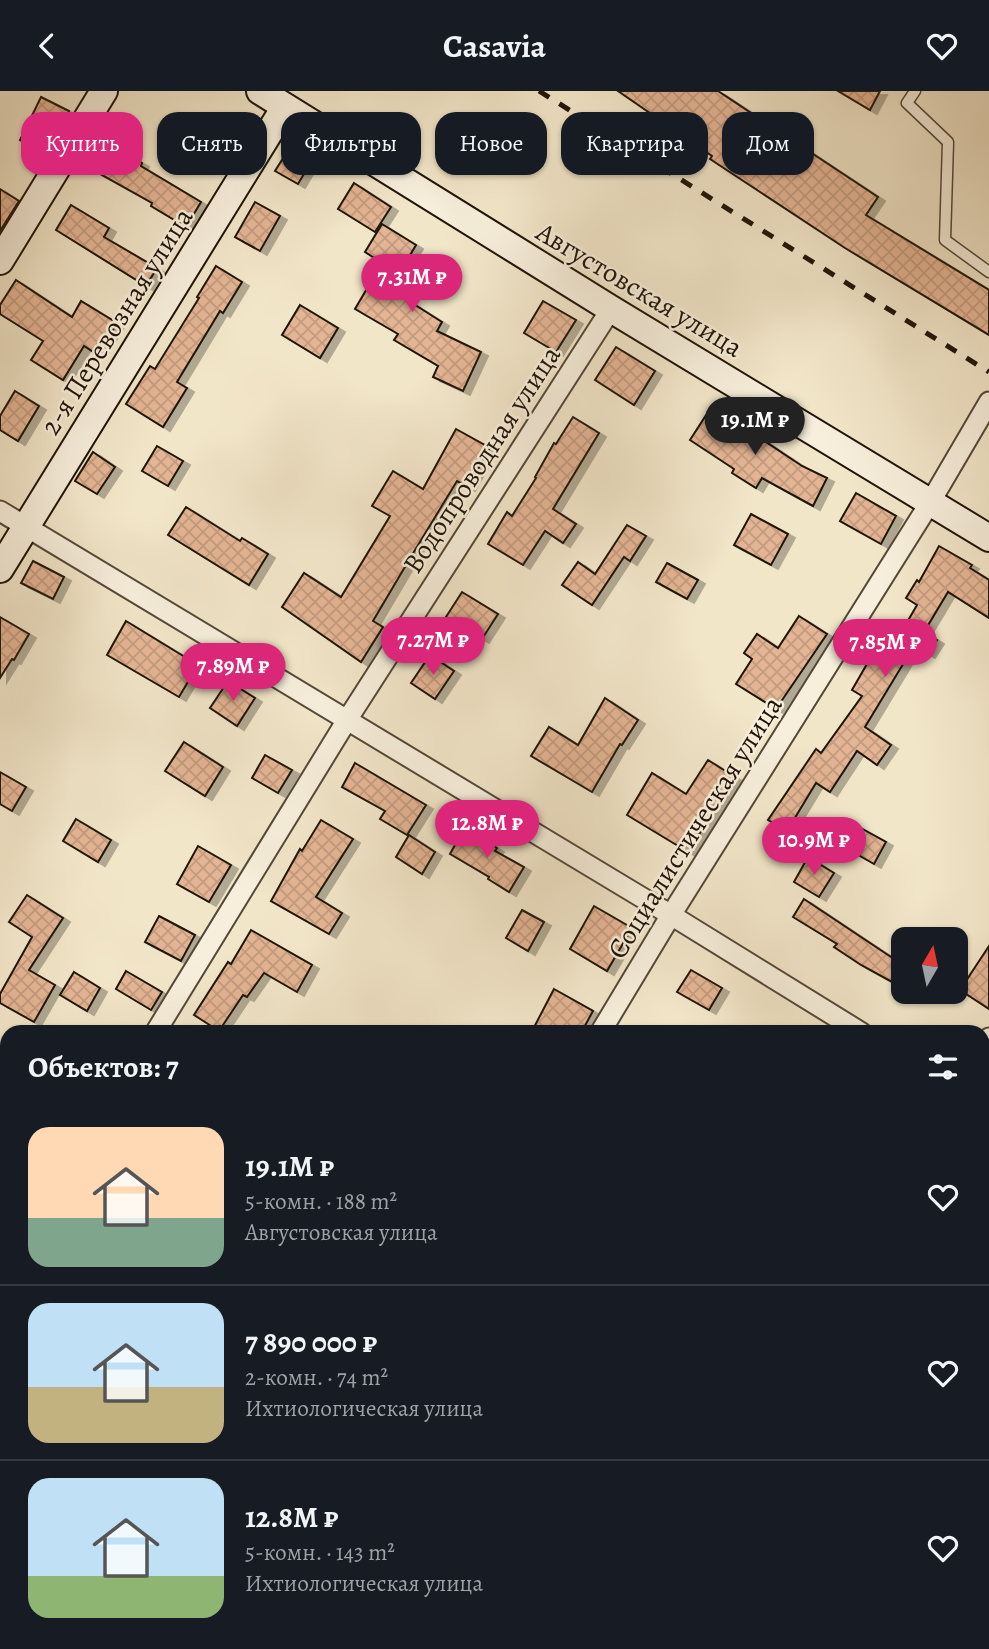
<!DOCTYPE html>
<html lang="ru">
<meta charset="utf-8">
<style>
body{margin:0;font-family:Alegreya,serif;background:#20242c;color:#f1f3f6;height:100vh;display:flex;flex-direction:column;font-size:26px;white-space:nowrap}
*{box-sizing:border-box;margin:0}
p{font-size:23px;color:#9ea1a6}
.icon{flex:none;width:38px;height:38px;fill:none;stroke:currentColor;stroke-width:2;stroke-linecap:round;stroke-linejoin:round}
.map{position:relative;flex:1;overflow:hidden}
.panel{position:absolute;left:0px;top:934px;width:990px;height:625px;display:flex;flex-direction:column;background:#171b24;border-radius:21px 21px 0 0;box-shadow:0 2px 5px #0004}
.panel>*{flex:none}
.guide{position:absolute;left:21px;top:21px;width:948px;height:63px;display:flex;gap:14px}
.needle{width:46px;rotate:9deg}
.tools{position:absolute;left:891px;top:836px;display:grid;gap:14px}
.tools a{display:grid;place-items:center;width:77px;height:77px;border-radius:14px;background:#171b24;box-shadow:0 2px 5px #0004;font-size:35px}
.price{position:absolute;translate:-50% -60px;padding:0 16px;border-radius:24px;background:#db2777;color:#fff;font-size:23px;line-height:46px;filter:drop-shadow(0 2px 4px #0008)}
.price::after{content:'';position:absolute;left:50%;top:42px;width:21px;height:16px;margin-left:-10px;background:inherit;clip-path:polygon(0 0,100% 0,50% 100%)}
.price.selected{background:#222;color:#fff}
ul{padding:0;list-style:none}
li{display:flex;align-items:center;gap:21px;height:175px;padding:0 28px}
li+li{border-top:2px solid #363941}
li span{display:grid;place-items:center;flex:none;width:196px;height:140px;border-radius:21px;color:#555}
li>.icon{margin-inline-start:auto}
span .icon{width:84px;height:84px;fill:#fffc;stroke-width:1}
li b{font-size:30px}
h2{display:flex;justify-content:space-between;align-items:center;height:84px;padding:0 28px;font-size:30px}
.tag{padding:0 24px;border-radius:21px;background:#171b24;box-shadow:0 2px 5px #0004;font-size:24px;line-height:63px}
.tag.selected{background:#db2777;color:#fff}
header{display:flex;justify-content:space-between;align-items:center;height:91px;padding:0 28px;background:#171b24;font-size:32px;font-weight:700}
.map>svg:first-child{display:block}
.grass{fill:#b9c598;stroke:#6c6c50;stroke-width:2}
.building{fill:url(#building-cross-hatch);stroke:#1f1408;stroke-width:2;filter:url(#shadow)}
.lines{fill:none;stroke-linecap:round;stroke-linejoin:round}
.lane-casing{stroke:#544838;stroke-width:13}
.street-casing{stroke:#544838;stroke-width:23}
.secondary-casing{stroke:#1f1408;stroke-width:30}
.lane{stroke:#f7efdc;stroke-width:10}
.street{stroke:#f7efdc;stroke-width:19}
.secondary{stroke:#f7efdc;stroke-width:26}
.rail{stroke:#1f1408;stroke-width:5;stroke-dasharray:12 12;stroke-linecap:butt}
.labels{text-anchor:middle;stroke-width:5;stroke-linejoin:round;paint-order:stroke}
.street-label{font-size:28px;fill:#1f1408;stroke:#f7efdc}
</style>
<header><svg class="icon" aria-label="back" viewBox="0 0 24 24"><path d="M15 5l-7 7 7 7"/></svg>Casavia<svg class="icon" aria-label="heart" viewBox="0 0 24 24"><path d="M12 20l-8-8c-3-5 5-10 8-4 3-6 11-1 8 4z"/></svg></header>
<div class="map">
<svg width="989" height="1558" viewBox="0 0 989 1558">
<defs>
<pattern id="building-cross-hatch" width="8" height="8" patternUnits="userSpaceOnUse" patternTransform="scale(1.75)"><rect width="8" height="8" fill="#e4b594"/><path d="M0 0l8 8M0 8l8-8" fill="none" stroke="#c39b7e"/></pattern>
<filter id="shadow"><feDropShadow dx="7" dy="4" stdDeviation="0" flood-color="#0004"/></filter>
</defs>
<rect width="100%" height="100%" fill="#f2e6c9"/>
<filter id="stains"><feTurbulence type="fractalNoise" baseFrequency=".00286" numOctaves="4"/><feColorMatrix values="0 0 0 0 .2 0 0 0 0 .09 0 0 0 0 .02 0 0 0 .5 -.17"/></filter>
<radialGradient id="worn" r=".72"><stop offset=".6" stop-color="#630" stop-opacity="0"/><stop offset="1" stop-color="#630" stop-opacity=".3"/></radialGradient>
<!-- grass -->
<g class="grass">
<polygon points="227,1552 260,1552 257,1558 224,1558"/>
<polygon points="290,1552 590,1552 586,1558 286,1558"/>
</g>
<!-- building -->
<g class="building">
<polygon points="618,0 718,0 878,106 866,124 989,199 989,244 845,157 710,68 712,65"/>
<polygon points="838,0 880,0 870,19"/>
<polygon points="41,6 69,20 47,63 20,49"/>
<polygon points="292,53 314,66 298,93 275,80"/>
<polygon points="110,54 142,72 141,75 201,111 186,136 151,115 152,112 95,80"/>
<polygon points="354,92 391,116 375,141 338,118"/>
<polygon points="0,98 19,110 0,140"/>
<polygon points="255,111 280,125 260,160 235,146"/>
<polygon points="71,114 109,137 104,146 157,177 146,195 56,139"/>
<polygon points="382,133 416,154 390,198 442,231 437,240 481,261 463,300 433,286 438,275 394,249 398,243 355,218 382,172 365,161"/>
<polygon points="216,175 242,191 223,222 220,220 177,291 187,297 163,336 126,313 150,275 155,278 199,207 197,206"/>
<polygon points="16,189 72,226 81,210 117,232 98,264 84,255 63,289 31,269 43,250 0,223 0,214"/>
<polygon points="543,210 576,229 556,261 524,242"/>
<polygon points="300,214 338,237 320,267 282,244"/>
<polygon points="616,256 655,280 634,314 595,289"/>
<polygon points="15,300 39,315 18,350 0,339 0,325"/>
<polygon points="712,315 802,375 827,387 813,415 762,387 756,397 732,382 734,378 690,349"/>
<polygon points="573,326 599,342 553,418 576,433 563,452 545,440 523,474 488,453 507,421 512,425 536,387 535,386 554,352 556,353"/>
<polygon points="456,338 490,357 468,396 457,390 412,464 373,530 383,536 361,571 282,516 304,482 341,506 390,425 372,415 393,380 423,398"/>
<polygon points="157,355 183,370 168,395 142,380"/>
<polygon points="93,361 115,376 97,403 75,390"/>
<polygon points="856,402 896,425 881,453 840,430"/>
<polygon points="186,416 240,450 242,447 268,463 249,494 168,444"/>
<polygon points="751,423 788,443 771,474 734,454"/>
<polygon points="627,434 646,445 630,470 624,466 592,514 562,494 578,471 595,483"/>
<polygon points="939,455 972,474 970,477 989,489 989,527 948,501 924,541 937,549 928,563 914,555 865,636 891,654 877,674 857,660 830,701 816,692 787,740 768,729 816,658 821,662 862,605 852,599 879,552 891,559 917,514 906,507 917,489 919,491"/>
<polygon points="33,470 64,486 53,508 21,492"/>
<polygon points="667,472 698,489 687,508 656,491"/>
<polygon points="462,501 498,523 482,548 446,526"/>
<polygon points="799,525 827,543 776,618 736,593 752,568 744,562 757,543 778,557"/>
<polygon points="0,526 29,543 14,569 12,568 0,587"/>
<polygon points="126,530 198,574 179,606 107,564"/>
<polygon points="430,564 454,580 435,608 411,592"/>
<polygon points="228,590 255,607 237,635 210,617"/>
<polygon points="605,607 638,629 622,654 620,653 592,701 531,665 549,636 578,654"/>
<polygon points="184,651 223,676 205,705 165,680"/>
<polygon points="265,664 292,679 278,702 252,687"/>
<polygon points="708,669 735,686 688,761 627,724 652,682 686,703"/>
<polygon points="355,672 426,714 407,744 380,728 385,720 342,696"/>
<polygon points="0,681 26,696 12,720 0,713"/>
<polygon points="76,728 111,749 98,771 63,750"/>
<polygon points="321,729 353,748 316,806 342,822 329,843 271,810 300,758 302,760"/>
<polygon points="859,736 886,751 874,773 846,757"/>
<polygon points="464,738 497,757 495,760 524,776 509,801 488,788 489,786 450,763"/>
<polygon points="409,744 435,761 422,783 396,766"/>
<polygon points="198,755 231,774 209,811 177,793"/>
<polygon points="808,766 834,782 819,806 794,791"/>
<polygon points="27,804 63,827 29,879 55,894 34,931 0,912 0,903 32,846 9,831"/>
<polygon points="804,808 903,874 903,897 861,874 834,856 837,853 793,826"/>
<polygon points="594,815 632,837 607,880 570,858"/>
<polygon points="522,819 544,831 528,860 506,847"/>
<polygon points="159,825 195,844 181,870 145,851"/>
<polygon points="251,839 312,874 297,901 264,882 247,906 243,904 219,940 194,924 228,871 231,873"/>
<polygon points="989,855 989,918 960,899"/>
<polygon points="691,879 722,897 709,919 677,901"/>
<polygon points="126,880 162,901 151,919 116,898"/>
<polygon points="74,881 100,897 87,920 60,904"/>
<polygon points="554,898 593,920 581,942 531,942"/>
</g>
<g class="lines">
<defs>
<polyline id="lane" points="915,0 907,12 948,51 945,149 989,181"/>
<g id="street">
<polyline points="0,420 671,824 862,942"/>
<polyline points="155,942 347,629 611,218"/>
<polyline points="600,942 671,824 931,410 989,311"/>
<polyline points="984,956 989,947"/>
<polyline points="984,1016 989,1020"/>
<polyline points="0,1499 7,1504"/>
<polyline points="78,1552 86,1558"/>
<polyline points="30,1558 36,1552"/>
<polyline points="630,1558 634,1552"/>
</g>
<g id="secondary">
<polyline points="260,0 611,218 989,447"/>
<polyline points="0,170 104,0"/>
<polyline points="0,478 285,16"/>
<polyline points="0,974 7,978"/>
<polyline points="937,1552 946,1558"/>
</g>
</defs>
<!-- lane casing -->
<use href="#lane" class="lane-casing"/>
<!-- street casing -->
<use href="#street" class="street-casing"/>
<!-- secondary casing -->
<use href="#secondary" class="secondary-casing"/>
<!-- lane -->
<use href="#lane" class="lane"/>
<!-- street -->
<use href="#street" class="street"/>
<!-- secondary -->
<use href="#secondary" class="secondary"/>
<!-- rail -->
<polyline class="rail" points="539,0 989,281"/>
</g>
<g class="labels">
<!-- street labels -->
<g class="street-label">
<text transform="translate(640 198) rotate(31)" y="10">Августовская улица</text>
<text transform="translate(116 230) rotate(-58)" y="10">2-я Перевозная улица</text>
<text transform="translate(481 368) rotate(-57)" y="10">Водопроводная улица</text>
<text transform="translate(694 736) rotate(-58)" y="10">Социалистическая улица</text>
</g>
</g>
<rect width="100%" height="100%" filter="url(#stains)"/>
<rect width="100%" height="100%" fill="url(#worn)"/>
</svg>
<div class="tools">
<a><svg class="needle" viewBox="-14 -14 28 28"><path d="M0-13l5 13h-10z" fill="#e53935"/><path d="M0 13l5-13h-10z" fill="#9ea1a6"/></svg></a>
</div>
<b class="price" style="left:412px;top:223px">7.31M ₽</b>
<b class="price selected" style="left:755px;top:366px">19.1M ₽</b>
<b class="price" style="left:433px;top:586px">7.27M ₽</b>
<b class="price" style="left:885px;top:588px">7.85M ₽</b>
<b class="price" style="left:233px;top:612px">7.89M ₽</b>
<b class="price" style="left:487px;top:769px">12.8M ₽</b>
<b class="price" style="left:814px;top:786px">10.9M ₽</b>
<div class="guide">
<a class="tag selected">Купить</a>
<a class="tag">Снять</a>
<a class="tag">Фильтры</a>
<a class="tag">Новое</a>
<a class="tag">Квартира</a>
<a class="tag">Дом</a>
</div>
<section class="panel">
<h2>Объектов: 7<svg class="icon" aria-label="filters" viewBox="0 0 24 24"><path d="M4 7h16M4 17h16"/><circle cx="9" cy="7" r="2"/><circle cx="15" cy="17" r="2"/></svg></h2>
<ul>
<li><span style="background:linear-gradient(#ffd9b3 65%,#7fa58c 0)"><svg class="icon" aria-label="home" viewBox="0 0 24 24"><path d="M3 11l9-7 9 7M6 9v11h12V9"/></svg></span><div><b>19.1M ₽</b><p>5-комн. · 188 m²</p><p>Августовская улица</p></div><svg class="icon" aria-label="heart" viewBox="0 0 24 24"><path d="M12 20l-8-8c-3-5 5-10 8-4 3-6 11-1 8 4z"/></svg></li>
<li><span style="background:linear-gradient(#bfe0f5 60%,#c2b280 0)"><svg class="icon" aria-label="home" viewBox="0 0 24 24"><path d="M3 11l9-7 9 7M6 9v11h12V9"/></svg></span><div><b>7 890 000 ₽</b><p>2-комн. · 74 m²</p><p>Ихтиологическая улица</p></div><svg class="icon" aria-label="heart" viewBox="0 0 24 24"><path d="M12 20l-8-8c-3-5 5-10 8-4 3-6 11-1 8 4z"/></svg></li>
<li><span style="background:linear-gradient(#bfe0f5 70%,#8fb573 0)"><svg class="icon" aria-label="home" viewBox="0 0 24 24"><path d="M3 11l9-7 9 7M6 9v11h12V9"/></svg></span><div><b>12.8M ₽</b><p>5-комн. · 143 m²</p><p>Ихтиологическая улица</p></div><svg class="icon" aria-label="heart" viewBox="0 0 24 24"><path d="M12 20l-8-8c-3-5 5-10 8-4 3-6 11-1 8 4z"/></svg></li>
</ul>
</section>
</div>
